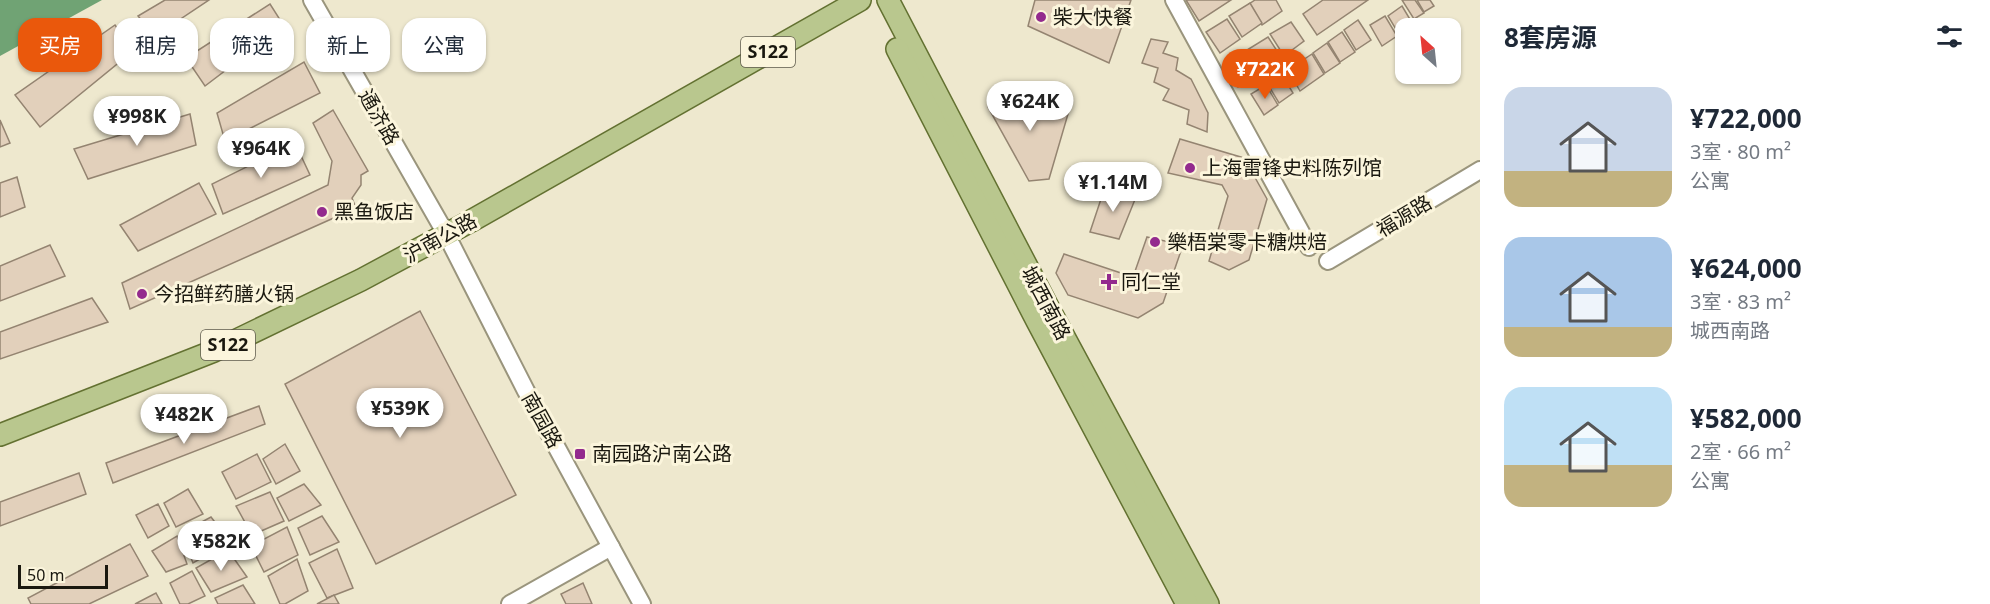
<!DOCTYPE html>
<html lang="zh">
<meta charset="utf-8">
<style>
body{margin:0;font-family:"Noto Sans","Noto Sans SC",sans-serif;background:#f6f6f7;color:#1f2937;height:100vh;display:flex;flex-direction:column;font-size:22px;white-space:nowrap}
*{box-sizing:border-box;margin:0}
p{font-size:20px;color:#747a83}
.icon{flex:none;width:33px;height:33px;fill:none;stroke:currentColor;stroke-width:2;stroke-linecap:round;stroke-linejoin:round}
.map{position:relative;flex:1;overflow:hidden}
.drawer{display:flex;flex-direction:column;background:#fff;width:510px}
.drawer>*{flex:none}
.guide{position:absolute;left:18px;top:18px;width:570px;height:54px;display:flex;gap:12px}
.needle{width:39px;rotate:333deg}
.fabs{position:absolute;left:1395px;top:18px;display:grid;gap:12px}
.fabs a{display:grid;place-items:center;width:66px;height:66px;border-radius:12px;background:#fff;box-shadow:0 2px 4px #0004;font-size:30px}
.scale{position:absolute;left:18px;bottom:15px;width:90px;box-sizing:border-box;padding-left:6px;border:3px solid #1a180f;border-top:0;font-size:16px;line-height:21px;white-space:nowrap;color:#1a180f;-webkit-text-stroke:4px #fbf5dc;paint-order:stroke}
.price{position:absolute;translate:-50% -51px;padding:0 14px;border-radius:21px;background:#fff;color:#222;font-size:20px;line-height:39px;filter:drop-shadow(0 2px 3px #0008)}
.price::after{content:'';position:absolute;left:50%;top:36px;width:18px;height:14px;margin-left:-9px;background:inherit;clip-path:polygon(0 0,100% 0,50% 100%)}
.price.selected{background:#ea580c;color:#fff}
ul{padding:0;list-style:none}
li{display:flex;align-items:center;gap:18px;height:150px;padding:0 24px}
li span{display:grid;place-items:center;flex:none;width:168px;height:120px;border-radius:18px;color:#555}
li>.icon{margin-inline-start:auto}
span .icon{width:72px;height:72px;fill:#fffc;stroke-width:1}
li b{font-size:26px}
h2{display:flex;justify-content:space-between;align-items:center;height:72px;padding:0 24px;font-size:26px}
.chip{padding:0 21px;border-radius:18px;background:#fff;box-shadow:0 2px 4px #0004;font-size:21px;line-height:54px}
.chip.selected{background:#ea580c;color:#fff}
main{display:flex;flex:1;min-height:0}
.map>svg:first-child{display:block}
.water{fill:#70a374}
.building{fill:#e2d0bb;stroke:#948471;stroke-width:1.5}
.lines{fill:none;stroke-linecap:round;stroke-linejoin:round}
.minor-casing{stroke:#9a957d;stroke-width:20}
.major-casing{stroke:#637131;stroke-width:24}
.minor{stroke:#fff;stroke-width:16}
.major{stroke:#b9c78e;stroke-width:21}
.poi-dot{fill:#932a8e;stroke:#fbf5dc;stroke-width:2}
.labels{text-anchor:middle;stroke-width:6;stroke-linejoin:round;paint-order:stroke}
.shield{fill:#fbf5dc;stroke:#5e5a4c;stroke-width:1.5}
.shield-label{font-size:18px;font-weight:bold;fill:#1a180f}
.poi-label{font-size:20px;fill:#1a180f;stroke:#fbf5dc;text-anchor:start}
.street-label{font-size:20px;fill:#1a180f;stroke:#fbf5dc}
</style>
<main>
<div class="map">
<svg width="1480" height="604" viewBox="0 0 1480 604">
<rect width="100%" height="100%" fill="#eee8ce"/>
<!-- water -->
<polygon class="water" points="0,0 102,0 0,56"/>
<!-- building -->
<g class="building">
<polygon points="165,0 209,0 155,36 138,16"/>
<polygon points="1035,0 1131,0 1109,63 1028,26"/>
<polygon points="1186,0 1231,0 1199,21"/>
<polygon points="1255,0 1276,0 1282,11 1262,25 1249,4"/>
<polygon points="1323,0 1368,0 1317,35 1303,14"/>
<polygon points="1402,0 1415,0 1424,13 1414,19"/>
<polygon points="1417,0 1430,0 1434,6 1424,12"/>
<polygon points="1250,3 1262,23 1242,37 1229,16"/>
<polygon points="270,4 284,26 205,86 186,58"/>
<polygon points="1402,6 1414,26 1406,28 1406,32 1400,36 1388,16"/>
<polygon points="1385,16 1397,36 1382,46 1370,25"/>
<polygon points="1227,19 1240,39 1220,53 1206,32"/>
<polygon points="1358,20 1371,40 1356,50 1344,30"/>
<polygon points="1291,22 1304,41 1284,56 1270,34"/>
<polygon points="115,25 133,51 40,127 15,95"/>
<polygon points="1342,32 1355,52 1340,62 1328,42"/>
<polygon points="1268,37 1281,57 1261,71 1247,50"/>
<polygon points="1151,39 1168,42 1163,53 1178,58 1176,70 1191,79 1208,113 1207,132 1187,124 1189,110 1163,100 1169,89 1154,82 1158,68 1142,63"/>
<polygon points="1327,43 1340,63 1325,73 1313,53"/>
<polygon points="1246,53 1258,73 1238,87 1225,66"/>
<polygon points="1312,54 1324,74 1300,91 1288,70"/>
<polygon points="304,62 320,93 225,141 217,113"/>
<polygon points="1281,73 1293,93 1279,103 1267,83"/>
<polygon points="1266,85 1278,105 1264,115 1251,94"/>
<polygon points="1001,89 1068,114 1049,179 1029,181 988,107"/>
<polygon points="333,110 368,171 361,175 361,185 352,198 356,208 130,309 122,283 328,185 332,161 313,123"/>
<polygon points="190,114 196,145 88,179 74,149"/>
<polygon points="0,120 10,143 0,147"/>
<polygon points="1180,139 1244,158 1267,199 1249,260 1229,270 1209,261 1228,196 1222,185 1168,173"/>
<polygon points="295,143 310,175 223,214 212,184"/>
<polygon points="17,177 25,207 0,217 0,183"/>
<polygon points="199,183 216,214 138,251 120,225"/>
<polygon points="1106,184 1136,197 1119,239 1090,232"/>
<polygon points="1147,237 1183,245 1163,303 1138,318 1068,295 1056,273 1064,254 1133,277"/>
<polygon points="50,245 65,276 0,301 0,266"/>
<polygon points="92,298 108,322 0,359 0,332"/>
<polygon points="420,311 516,495 376,564 285,384"/>
<polygon points="259,406 265,424 113,483 106,463"/>
<polygon points="285,444 300,471 276,484 263,459"/>
<polygon points="257,454 271,482 236,499 222,472"/>
<polygon points="79,473 86,494 0,526 0,502"/>
<polygon points="304,484 321,505 289,521 277,498"/>
<polygon points="188,489 203,514 176,527 164,503"/>
<polygon points="270,492 284,521 252,535 236,506"/>
<polygon points="158,504 169,526 148,538 136,515"/>
<polygon points="322,516 339,542 310,555 298,528"/>
<polygon points="211,517 230,542 193,563 181,533"/>
<polygon points="287,527 298,555 264,572 251,546"/>
<polygon points="177,536 187,564 166,572 152,551"/>
<polygon points="130,544 148,576 89,604 31,604 28,598"/>
<polygon points="337,549 353,588 327,598 309,563"/>
<polygon points="228,550 247,577 211,592 196,568"/>
<polygon points="297,559 308,591 285,604 280,604 268,576"/>
<polygon points="192,571 205,596 188,604 180,604 170,583"/>
<polygon points="583,583 592,604 566,604 561,594"/>
<polygon points="243,585 255,604 218,604 215,598"/>
<polygon points="156,593 162,604 135,604"/>
<polygon points="334,595 339,604 317,604"/>
</g>
<g class="lines">
<defs>
<g id="minor">
<polyline points="312,0 446,234 526,391 642,604"/>
<polyline points="1174,0 1309,247"/>
<polyline points="1328,261 1480,170"/>
<polyline points="510,604 611,547"/>
</g>
<g id="major">
<polyline points="888,0 1048,307 1208,604"/>
<polyline points="897,49 1037,321 1187,604"/>
<polyline points="0,435 214,351 361,280 471,221 860,0"/>
</g>
</defs>
<!-- minor casing -->
<use href="#minor" class="minor-casing"/>
<!-- major casing -->
<use href="#major" class="major-casing"/>
<!-- minor -->
<use href="#minor" class="minor"/>
<!-- major -->
<use href="#major" class="major"/>
</g>
<!-- markers -->
<g class="poi-dot">
<circle cx="1041" cy="17" r="6"/>
<circle cx="1190" cy="168" r="6"/>
<circle cx="322" cy="212" r="6"/>
<circle cx="1155" cy="242" r="6"/>
<path d="M1106 273h6v6h6v6h-6v6h-6v-6h-6v-6h6z"/>
<circle cx="142" cy="294" r="6"/>
<rect x="574" y="448" width="12" height="12" rx="3"/>
</g>
<g class="labels">
<!-- shield labels -->
<g class="shield">
<rect x="741" y="37" width="54" height="30" rx="4.5"/>
<rect x="201" y="330" width="54" height="30" rx="4.5"/>
</g>
<g class="shield-label">
<text x="768" y="58">S122</text>
<text x="228" y="351">S122</text>
</g>
<!-- poi labels -->
<g class="poi-label">
<text x="1053" y="24">柴大快餐</text>
<text x="1202" y="175">上海雷锋史料陈列馆</text>
<text x="334" y="219">黑鱼饭店</text>
<text x="1167" y="249">樂梧棠零卡糖烘焙</text>
<text x="1121" y="289">同仁堂</text>
<text x="154" y="301">今招鲜药膳火锅</text>
<text x="592" y="461">南园路沪南公路</text>
</g>
<!-- street labels -->
<g class="street-label">
<text transform="translate(379 117) rotate(60)" y="7">通济路</text>
<text transform="translate(1404 216) rotate(-31)" y="7">福源路</text>
<text transform="translate(440 238) rotate(-29)" y="7">沪南公路</text>
<text transform="translate(1046 303) rotate(62)" y="7">城西南路</text>
<text transform="translate(542 420) rotate(61)" y="7">南园路</text>
</g>
</g>
</svg>
<div class="fabs">
<a><svg class="needle" viewBox="-14 -14 28 28"><path d="M0-13l5 13h-10z" fill="#e53935"/><path d="M0 13l5-13h-10z" fill="#747a83"/></svg></a>
</div>
<div class="scale">50 m</div>
<b class="price selected" style="left:1265px;top:100px">¥722K</b>
<b class="price" style="left:1030px;top:132px">¥624K</b>
<b class="price" style="left:137px;top:147px">¥998K</b>
<b class="price" style="left:261px;top:179px">¥964K</b>
<b class="price" style="left:1113px;top:213px">¥1.14M</b>
<b class="price" style="left:400px;top:439px">¥539K</b>
<b class="price" style="left:184px;top:445px">¥482K</b>
<b class="price" style="left:221px;top:572px">¥582K</b>
<div class="guide">
<a class="chip selected">买房</a>
<a class="chip">租房</a>
<a class="chip">筛选</a>
<a class="chip">新上</a>
<a class="chip">公寓</a>
</div>
</div>
<section class="drawer">
<h2>8套房源<svg class="icon" aria-label="filters" viewBox="0 0 24 24"><path d="M4 7h16M4 17h16"/><circle cx="9" cy="7" r="2"/><circle cx="15" cy="17" r="2"/></svg></h2>
<ul>
<li><span style="background:linear-gradient(#c9d6e8 70%,#c2b280 0)"><svg class="icon" aria-label="home" viewBox="0 0 24 24"><path d="M3 11l9-7 9 7M6 9v11h12V9"/></svg></span><div><b>¥722,000</b><p>3室 · 80 m²</p><p>公寓</p></div></li>
<li><span style="background:linear-gradient(#a9c7e8 75%,#c2b280 0)"><svg class="icon" aria-label="home" viewBox="0 0 24 24"><path d="M3 11l9-7 9 7M6 9v11h12V9"/></svg></span><div><b>¥624,000</b><p>3室 · 83 m²</p><p>城西南路</p></div></li>
<li><span style="background:linear-gradient(#bfe0f5 65%,#c2b280 0)"><svg class="icon" aria-label="home" viewBox="0 0 24 24"><path d="M3 11l9-7 9 7M6 9v11h12V9"/></svg></span><div><b>¥582,000</b><p>2室 · 66 m²</p><p>公寓</p></div></li>
</ul>
</section>
</main>
